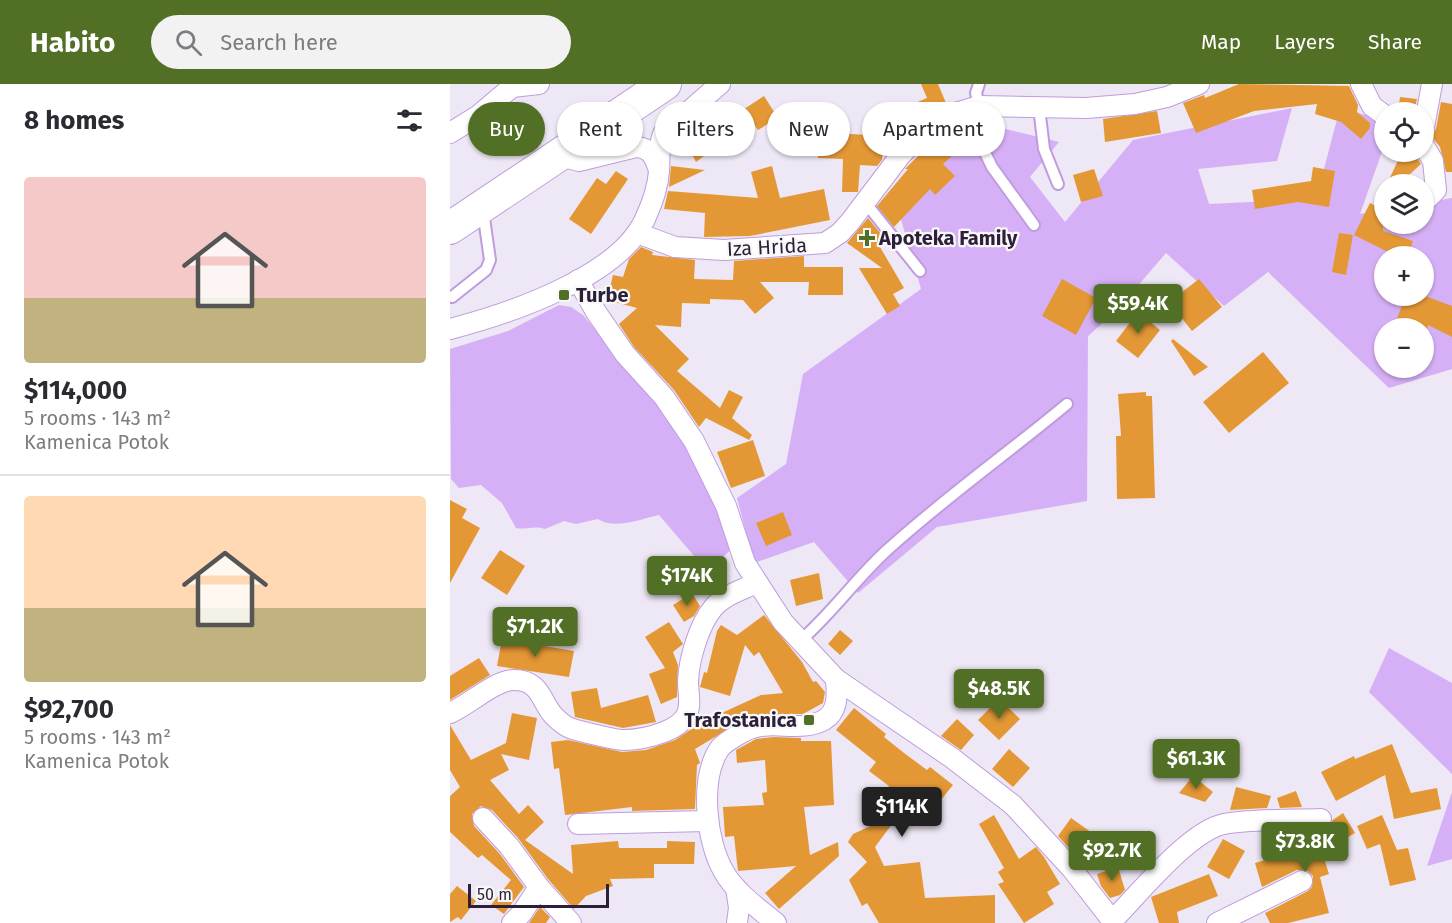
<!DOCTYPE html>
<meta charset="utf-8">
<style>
body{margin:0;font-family:"Fira Sans",sans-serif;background:#f2f2f3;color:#2b2b33;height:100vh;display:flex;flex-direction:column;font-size:22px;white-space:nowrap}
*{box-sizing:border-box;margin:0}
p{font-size:20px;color:#7c7c81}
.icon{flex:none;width:33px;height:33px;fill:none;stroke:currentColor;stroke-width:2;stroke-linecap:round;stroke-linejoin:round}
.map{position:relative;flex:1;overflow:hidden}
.sheet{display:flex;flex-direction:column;background:#fff;width:450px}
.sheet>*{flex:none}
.hud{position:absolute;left:18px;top:18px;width:570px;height:54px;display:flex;gap:12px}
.controls{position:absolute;left:924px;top:18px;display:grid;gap:12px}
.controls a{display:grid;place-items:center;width:60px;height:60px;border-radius:50%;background:#fff;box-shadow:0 2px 4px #0004;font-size:30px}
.scale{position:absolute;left:18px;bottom:15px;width:141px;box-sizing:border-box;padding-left:6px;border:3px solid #2d1f39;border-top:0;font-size:16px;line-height:21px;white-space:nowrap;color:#2d1f39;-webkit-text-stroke:4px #f8f8f8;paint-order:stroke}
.price{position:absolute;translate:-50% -51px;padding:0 14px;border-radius:6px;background:#516f25;color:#fff;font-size:20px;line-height:39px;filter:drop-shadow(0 2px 3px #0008)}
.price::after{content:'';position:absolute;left:50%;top:36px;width:18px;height:14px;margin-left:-9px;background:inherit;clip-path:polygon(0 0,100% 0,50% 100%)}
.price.selected{background:#222;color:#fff}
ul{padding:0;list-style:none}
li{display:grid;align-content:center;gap:12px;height:318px;padding:0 24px}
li+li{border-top:2px solid #e1e1e2}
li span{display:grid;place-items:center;height:186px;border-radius:6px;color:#555}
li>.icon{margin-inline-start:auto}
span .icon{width:108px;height:108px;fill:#fffc;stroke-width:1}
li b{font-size:26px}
h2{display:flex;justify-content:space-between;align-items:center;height:72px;padding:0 24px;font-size:26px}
.tag{padding:0 21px;border-radius:27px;background:#fff;box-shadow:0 2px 4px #0004;font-size:21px;line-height:54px}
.tag.selected{background:#516f25;color:#fff}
header{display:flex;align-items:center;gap:36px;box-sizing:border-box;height:84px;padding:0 30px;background:#516f25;color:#fff}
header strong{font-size:28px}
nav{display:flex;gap:33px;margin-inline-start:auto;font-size:21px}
.search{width:420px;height:54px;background:#f2f2f3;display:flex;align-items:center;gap:15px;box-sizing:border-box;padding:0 21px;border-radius:33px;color:#7c7c81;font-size:22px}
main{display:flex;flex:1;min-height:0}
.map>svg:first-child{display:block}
.green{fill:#d6b0f6;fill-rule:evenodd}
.building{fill:#e49835}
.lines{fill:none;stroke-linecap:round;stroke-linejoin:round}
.service-casing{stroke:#bf9cdd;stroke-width:14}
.minor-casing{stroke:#bf9cdd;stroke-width:22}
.primary-casing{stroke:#bf9cdd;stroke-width:34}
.service{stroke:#fff;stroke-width:10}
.minor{stroke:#fff;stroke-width:20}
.primary{stroke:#fff;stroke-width:32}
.poi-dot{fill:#516f25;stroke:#f8f8f8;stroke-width:2}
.labels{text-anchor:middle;stroke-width:4.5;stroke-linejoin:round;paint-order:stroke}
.poi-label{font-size:20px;font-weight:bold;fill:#2d1f39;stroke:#f8f8f8;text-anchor:start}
.street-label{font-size:20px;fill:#2d1f39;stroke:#f8f8f8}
</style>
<header>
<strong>Habito</strong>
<div class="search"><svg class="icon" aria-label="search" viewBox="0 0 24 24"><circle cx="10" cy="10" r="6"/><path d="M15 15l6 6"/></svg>Search here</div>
<nav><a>Map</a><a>Layers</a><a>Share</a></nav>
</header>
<main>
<section class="sheet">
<h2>8 homes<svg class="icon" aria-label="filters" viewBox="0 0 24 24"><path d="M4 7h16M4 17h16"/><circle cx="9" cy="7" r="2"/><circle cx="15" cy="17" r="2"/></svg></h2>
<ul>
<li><span style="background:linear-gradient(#f6c9c9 65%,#c2b280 0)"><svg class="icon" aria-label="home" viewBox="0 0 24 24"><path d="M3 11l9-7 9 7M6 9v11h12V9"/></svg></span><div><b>$114,000</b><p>5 rooms · 143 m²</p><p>Kamenica Potok</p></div></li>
<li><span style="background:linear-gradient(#ffd9b3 60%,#c2b280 0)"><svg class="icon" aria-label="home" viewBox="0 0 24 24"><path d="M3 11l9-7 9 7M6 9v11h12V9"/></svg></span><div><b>$92,700</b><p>5 rooms · 143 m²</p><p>Kamenica Potok</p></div></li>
</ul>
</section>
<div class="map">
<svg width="1002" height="839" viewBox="0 0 1002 839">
<rect width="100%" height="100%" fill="#eee7f5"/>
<!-- green -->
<g class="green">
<path d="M842,24L827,77L748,85L759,120L866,115L890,24L934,36V62L910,130L934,125V140H974V119L1002,114V285L939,304L818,188L774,222L716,169L667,226L638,252L637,417L487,443L408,509L364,458L304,479L287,414L336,380L353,290L471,205L450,132L527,38L609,58L580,93L615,138L683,56ZM934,172H974V212H934ZM934,244H974V284H934Z"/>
<path d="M109,221L121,223L133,231L226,342L271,426L283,464L257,487L209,431C190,435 165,446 148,435L126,440L114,437L95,445C84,441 77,446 66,444L52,419L31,401L9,404L1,395L0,265L58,247Z"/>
<polygon points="939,564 1002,599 1002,690 919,608"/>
<polygon points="1002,708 1002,775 977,782"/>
</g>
<!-- building -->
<g class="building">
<polygon points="471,0 488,0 496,19 464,40 458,40 451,25 477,14"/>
<polygon points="789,0 899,2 908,21 907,28 920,39 920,44 911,55 891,38 865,30 867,20 804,27 746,49 733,19 754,11 755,14"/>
<polygon points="314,12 328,34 308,46 303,39 284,54 282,51 246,78 238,63 273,40 269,35 284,24 288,29"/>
<polygon points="950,13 967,15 964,28 948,28"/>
<polygon points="991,18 1002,20 1002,88 996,88 990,63 981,52 986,45"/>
<polygon points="355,22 360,51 334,56 329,26"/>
<polygon points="707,27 711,49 655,58 653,35"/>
<polygon points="501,43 516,60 493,80 505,92 485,111 480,105 444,143 427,122 458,85 455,85 481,59 480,57"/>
<polygon points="368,48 434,52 432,76 427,82 410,81 408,108 392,108 393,75 368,74"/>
<polygon points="952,68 963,68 971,80 959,91 971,100 937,100"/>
<polygon points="221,82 255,86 219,103"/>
<polygon points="322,82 330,114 374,105 380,136 300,152 254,153 255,129 214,125 218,107 308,114 301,88"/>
<polygon points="863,83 885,87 879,123 848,118 805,125 802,106 861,97"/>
<polygon points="644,85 653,112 631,118 623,91"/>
<polygon points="166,87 178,95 141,150 119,135 147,94 156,100"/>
<polygon points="920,119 934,126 933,147 963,157 958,172 939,172 940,169 904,151"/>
<polygon points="418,134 435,155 430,163 454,204 443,210 450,222 437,230 409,184 432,184 397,159"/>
<polygon points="889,149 903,151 896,191 882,188"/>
<polygon points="191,163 203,168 202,171 245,176 244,195 283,196 284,177 354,172 354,183 393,183 393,211 358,211 359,198 310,198 324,214 305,230 293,216 260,215 260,220 232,219 231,243 205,241 239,275 227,287 270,324 279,306 293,313 282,334 302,351 299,356 256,334 249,343 224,306 184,263 169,240 187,224 157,216 163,191 173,193 179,175"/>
<polygon points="612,195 646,214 626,251 592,232"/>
<polygon points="749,195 772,223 742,247 719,218"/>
<polygon points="956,212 975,212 1002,222 1002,253 978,241 977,245 947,234"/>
<polygon points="688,228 710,246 688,274 666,257"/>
<polygon points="723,255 758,283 744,292 721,257"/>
<polygon points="813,268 839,299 779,349 753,318"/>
<polygon points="696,308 696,312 702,312 705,414 667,415 666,352 671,352 668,310"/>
<polygon points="303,356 315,392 281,404 267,368"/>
<polygon points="0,416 17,425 12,434 30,444 0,499"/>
<polygon points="333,428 342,451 316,462 306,439"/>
<polygon points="50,466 75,482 57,511 31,494"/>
<polygon points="369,489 373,515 346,522 340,496"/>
<polygon points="242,509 250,522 244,532 234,538 223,521"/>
<polygon points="314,531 352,578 363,598 366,597 375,608 373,619 353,630 313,630 298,633 245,665 250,679 247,681 245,725 182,727 182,723 115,731 109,684 104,685 101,658 118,656 172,668 196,666 225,656 252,638 311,611 333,609 309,568 304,572 295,561 280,612 250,603 254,588 257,589 267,547 271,541 287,551"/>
<polygon points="219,538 233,560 223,568 228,581 227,613 211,620 199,590 215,584 195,553"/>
<polygon points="390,546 403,557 390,571 378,560"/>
<polygon points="52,555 124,567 119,593 47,582"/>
<polygon points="29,574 40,591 0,616 0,592"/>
<polygon points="147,604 151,624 198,611 206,638 173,644 125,633 121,608"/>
<polygon points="549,615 570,635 549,656 528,636"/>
<polygon points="404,624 436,650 434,653 454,669 477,686 480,683 503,701 481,728 462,713 425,763 434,782 470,778 475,814 545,811 545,839 429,839 417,819 412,822 399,796 417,778 398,758 403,750 425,740 416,733 439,702 419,687 426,678 386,646"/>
<polygon points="62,629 87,634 79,676 51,670 59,686 40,696 69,730 78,721 94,738 75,756 123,790 121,761 168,757 169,764 217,764 217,757 245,758 244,780 204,780 204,794 160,795 163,802 136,812 124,825 98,795 68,754 42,726 31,722 22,730 24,742 50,770 74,803 54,830 41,821 61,796 32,771 28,774 0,748 0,712 10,703 0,686 0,641 21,676 56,659"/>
<polygon points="507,635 524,651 511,666 491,652"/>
<polygon points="324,653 351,654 351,657 381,657 384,721 354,723 360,771 388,758 389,772 329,825 315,809 346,782 288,787 284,752 275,753 273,723 314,721 312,709 317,708 315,676 287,679 286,666 306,655"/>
<polygon points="942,660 961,709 987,704 991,725 944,735 935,691 886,717 871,688 904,672 905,675"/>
<polygon points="559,665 580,684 563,703 542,685"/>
<polygon points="743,692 763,708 755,718 729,709"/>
<polygon points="786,703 821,712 817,724 780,726"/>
<polygon points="846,707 852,723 830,724 827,714"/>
<polygon points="893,729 905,749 872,768 879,790 870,793 879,829 838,839 820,839 815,829 858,807 862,803 863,792 858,787 847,786 812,803 805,779 863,762 856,751 862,747 877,745 883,736"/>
<polygon points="544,731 569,775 586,763 594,773 610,800 597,808 604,820 574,839 548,800 554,798 548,788 554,784 529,740"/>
<polygon points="932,731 947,766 958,764 966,796 940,802 930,760 917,765 907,742"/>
<polygon points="621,734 645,751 628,774 608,752"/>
<polygon points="773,755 795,767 779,795 757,783"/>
<polygon points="668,783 675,806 670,811 660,814 651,802 647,790"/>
<polygon points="759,790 768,812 727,828 729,839 709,839 701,813"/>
<polygon points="7,802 26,817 11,836 8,833 0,838 0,810"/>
<polygon points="90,823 100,833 96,839 79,839"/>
</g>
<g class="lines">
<defs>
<g id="service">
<polyline points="529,0 526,9 529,22"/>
<polyline points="589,23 594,65 608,100"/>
<polyline points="501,30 525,48 542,83 584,141"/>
<polyline points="415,118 470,187"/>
<polyline points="2,213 36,186 40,176 33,127"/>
<path d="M350,557C381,530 405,496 435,468C493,415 557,370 617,320"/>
</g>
<g id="minor">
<polyline points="911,0 922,22 934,31"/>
<polyline points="62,3 89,0"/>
<polyline points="974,43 982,0"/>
<polyline points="0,49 29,31 62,3 61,0"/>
<polyline points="974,62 983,77 986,106 974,118"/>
<path d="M111,72L129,77L186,63C201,64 204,72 209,86"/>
<polyline points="187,149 225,163 274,166 375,159 390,149 400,138 450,72 472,48 495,32 529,22 636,24 685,20 717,13 749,0"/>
<polyline points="128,196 146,228 175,270 214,313 244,357 276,422 295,479 333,538 386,595 502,674 563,721 622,785 664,839"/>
<path d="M0,245C58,230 169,193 195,135C202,120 208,103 209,87C210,74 208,62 213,50L270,0"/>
<path d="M0,629C19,621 45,596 64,596C92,596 91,620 105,633C109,637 115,642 120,644C128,647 166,656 173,656C187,656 201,653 214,648C222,645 231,640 236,632C242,621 238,609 238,597C239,575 249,541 263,524C274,511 292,506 306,499"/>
<polyline points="33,734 59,762 89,803 121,839"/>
<polyline points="128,740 257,737"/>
<polyline points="286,804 289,824 287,839"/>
<path d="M662,837C688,811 739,747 774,740C802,735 841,736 871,735"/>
<polyline points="62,839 72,829 89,803"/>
<path d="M326,839C308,824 286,809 274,788C256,758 249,694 270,664C275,658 286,652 293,648C319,633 349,650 374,636C389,627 387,610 386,595"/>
<polyline points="767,839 852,797"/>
</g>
<polyline id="primary" points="0,144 215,0"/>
</defs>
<!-- service casing -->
<use href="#service" class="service-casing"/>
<!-- minor casing -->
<use href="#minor" class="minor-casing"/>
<!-- primary casing -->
<use href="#primary" class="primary-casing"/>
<!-- service -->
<use href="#service" class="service"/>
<!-- minor -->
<use href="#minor" class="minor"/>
<!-- primary -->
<use href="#primary" class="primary"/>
</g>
<!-- markers -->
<g class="poi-dot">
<path d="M414 145h6v6h6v6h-6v6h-6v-6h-6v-6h6z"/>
<rect x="108" y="205" width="12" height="12" rx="3"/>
<rect x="353" y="630" width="12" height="12" rx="3"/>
</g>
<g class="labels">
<!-- poi labels -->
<g class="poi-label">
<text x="429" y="161">Apoteka Family</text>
<text x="126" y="218">Turbe</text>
<text x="347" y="643" text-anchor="end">Trafostanica</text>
</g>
<!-- street labels -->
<g class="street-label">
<text transform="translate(317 163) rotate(-3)" y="7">Iza Hrida</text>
</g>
</g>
</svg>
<div class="controls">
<a><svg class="icon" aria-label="locate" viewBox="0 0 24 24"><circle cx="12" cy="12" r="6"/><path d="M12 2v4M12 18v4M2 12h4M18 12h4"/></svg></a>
<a><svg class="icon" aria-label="layers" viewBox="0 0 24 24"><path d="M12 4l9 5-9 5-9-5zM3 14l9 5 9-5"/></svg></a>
<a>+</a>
<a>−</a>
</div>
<div class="scale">50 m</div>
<b class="price" style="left:688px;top:251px">$59.4K</b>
<b class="price" style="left:237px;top:523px">$174K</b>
<b class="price" style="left:85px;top:574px">$71.2K</b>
<b class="price" style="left:549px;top:636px">$48.5K</b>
<b class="price" style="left:746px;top:706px">$61.3K</b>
<b class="price selected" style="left:452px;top:754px">$114K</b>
<b class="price" style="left:855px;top:789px">$73.8K</b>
<b class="price" style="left:662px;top:798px">$92.7K</b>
<div class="hud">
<a class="tag selected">Buy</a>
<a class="tag">Rent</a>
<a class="tag">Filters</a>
<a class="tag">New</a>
<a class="tag">Apartment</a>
</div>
</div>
</main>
